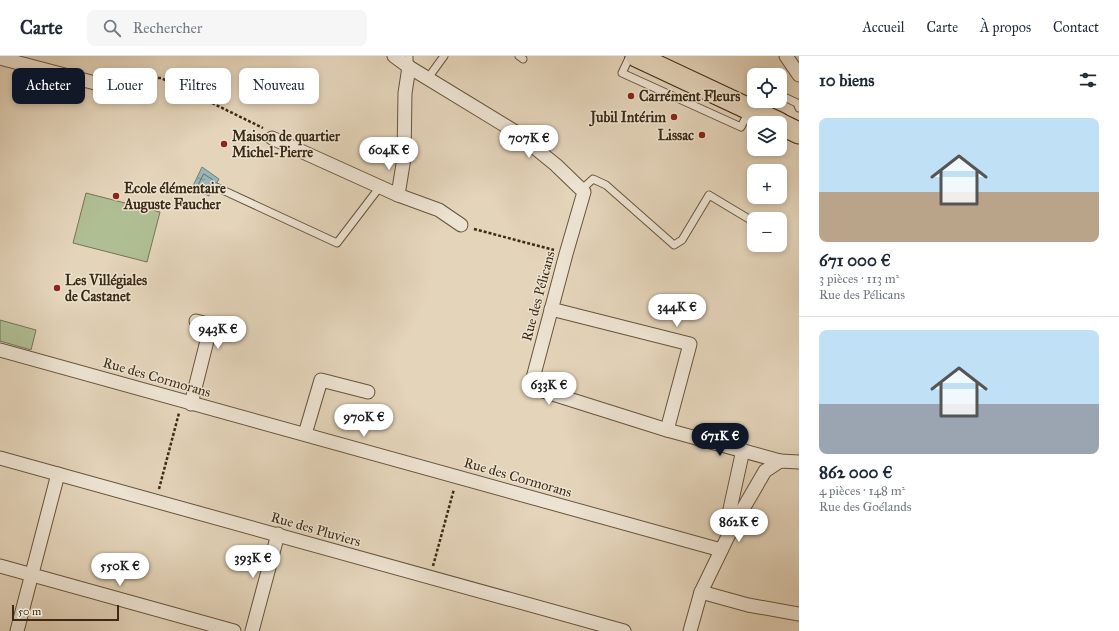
<!DOCTYPE html>
<html lang="fr">
<meta charset="utf-8">
<style>
body{margin:0;font-family:"IM FELL Great Primer",serif;background:#f6f6f7;color:#1f2937;height:100vh;display:flex;flex-direction:column;font-size:15px;white-space:nowrap}
*{box-sizing:border-box;margin:0}
p{font-size:13px;color:#747a83}
.icon{flex:none;width:22px;height:22px;fill:none;stroke:currentColor;stroke-width:2;stroke-linecap:round;stroke-linejoin:round}
.map{position:relative;flex:1;overflow:hidden}
.sheet{display:flex;flex-direction:column;background:#fff;width:320px}
.sheet>*{flex:none}
.top-card{position:absolute;left:12px;top:12px;width:380px;height:36px;display:flex;gap:8px}
.buttons{position:absolute;left:747px;top:12px;display:grid;gap:8px}
.buttons a{display:grid;place-items:center;width:40px;height:40px;border-radius:8px;background:#fff;box-shadow:0 2px 6px #0003;font-size:20px}
.scale{position:absolute;left:12px;bottom:10px;width:107px;box-sizing:border-box;padding-left:4px;border:2px solid #3c2b14;border-top:0;font-size:11px;line-height:14px;white-space:nowrap;color:#3c2b14;-webkit-text-stroke:3px #ede3d2;paint-order:stroke}
.price{position:absolute;translate:-50% -34px;padding:0 9px;border-radius:14px;background:#fff;color:#222;font-size:13px;line-height:26px;filter:drop-shadow(0 1px 2px #0008)}
.price::after{content:'';position:absolute;left:50%;top:24px;width:12px;height:9px;margin-left:-6px;background:inherit;clip-path:polygon(0 0,100% 0,50% 100%)}
.price.on{background:#111827;color:#fff}
ul{padding:0;list-style:none}
li{display:grid;align-content:center;gap:8px;height:212px;padding:0 20px}
li+li{border-top:1px solid #e0e1e3}
li span{display:grid;place-items:center;height:124px;border-radius:8px;color:#555}
li>.icon{margin-inline-start:auto}
span .icon{width:72px;height:72px;fill:#fffc;stroke-width:1}
li b{font-size:17px}
h2{display:flex;justify-content:space-between;align-items:center;height:48px;padding:0 20px;font-size:17px}
.chip{padding:0 14px;border-radius:8px;background:#fff;box-shadow:0 2px 6px #0003;font-size:14px;line-height:36px}
.chip.on{background:#111827;color:#fff}
header{display:flex;align-items:center;gap:24px;box-sizing:border-box;height:56px;padding:0 20px;background:#fff;border-bottom:1px solid #e0e1e3}
header strong{font-size:19px}
nav{display:flex;gap:22px;margin-inline-start:auto;font-size:14px}
.search{width:280px;height:36px;background:#f6f6f7;display:flex;align-items:center;gap:10px;box-sizing:border-box;padding:0 14px;border-radius:8px;color:#747a83;font-size:15px}
main{display:flex;flex:1;min-height:0}
.map>svg:first-child{display:block}
.park{fill:#b0be93;stroke:#767454}
.water{fill:url(#water-ripples);stroke:#737e77}
.lines{fill:none;stroke-linecap:round;stroke-linejoin:round}
.shore{stroke:#6a7066;stroke-width:1}
.lane-casing{stroke:#66553e;stroke-width:9}
.street-casing{stroke:#66553e;stroke-width:15}
.primary-casing{stroke:#3c2b14;stroke-width:23}
.path{stroke:#3c2b14;stroke-width:2.5;stroke-dasharray:3 2;stroke-linecap:butt}
.lane{stroke:#ede3d2;stroke-width:7}
.street{stroke:#ede3d2;stroke-width:13}
.primary{stroke:#e4d4ba;stroke-width:21}
.poi-dot{fill:#8f2418;stroke:#ede3d2;stroke-width:1.5}
.labels{text-anchor:middle;stroke-width:3;stroke-linejoin:round;paint-order:stroke}
.poi-label{font-size:14px;font-weight:bold;fill:#3c2b14;stroke:#ede3d2;text-anchor:start}
.street-label{font-size:14px;fill:#3c2b14;stroke:#ede3d2}
</style>
<header>
<strong>Carte</strong>
<div class="search"><svg class="icon" aria-label="search" viewBox="0 0 24 24"><circle cx="10" cy="10" r="6"/><path d="M15 15l6 6"/></svg>Rechercher</div>
<nav><a>Accueil</a><a>Carte</a><a>À propos</a><a>Contact</a></nav>
</header>
<main>
<div class="map">
<svg width="799" height="575" viewBox="0 0 799 575">
<defs>
<pattern id="water-ripples" width="26" height="14" patternUnits="userSpaceOnUse"><rect width="26" height="14" fill="#98b6b9"/><path d="M2 4q2-2 4 0t4 0M15 11q2-2 4 0t4 0" fill="none" stroke="#7d9495"/></pattern>
</defs>
<rect width="100%" height="100%" fill="#e4d4ba"/>
<filter id="stains"><feTurbulence type="fractalNoise" baseFrequency=".005" numOctaves="4"/><feColorMatrix values="0 0 0 0 .2 0 0 0 0 .09 0 0 0 0 .02 0 0 0 .5 -.17"/></filter>
<radialGradient id="worn" r=".72"><stop offset=".6" stop-color="#630" stop-opacity="0"/><stop offset="1" stop-color="#630" stop-opacity=".3"/></radialGradient>
<!-- park -->
<g class="park">
<polygon points="86,137 160,156 147,206 73,187"/>
<polygon points="0,264 36,274 31,294 0,285"/>
</g>
<!-- water -->
<polygon class="water" points="202,111 219,123 209,140 192,132"/>
<g class="lines">
<!-- shore -->
<polygon class="shore" points="204,118 213,124 207,134 198,130"/>
<defs>
<g id="lane">
<polyline points="519,0 523,3"/>
<polyline points="630,0 622,17 741,71 749,55"/>
<polyline points="409,11 409,0"/>
<polyline points="428,22 444,0"/>
<polyline points="780,39 797,47 799,52"/>
<polyline points="216,131 337,187 379,132"/>
<polyline points="581,134 593,123 606,129 674,189 682,184 709,139 754,166"/>
</g>
<g id="street">
<polyline points="394,0 409,11 514,75 556,109 584,136 566,198 533,322 537,333 667,374 780,405"/>
<polyline points="786,0 799,19"/>
<polyline points="0,2 133,37 146,23"/>
<polyline points="409,11 405,37 404,102 398,139 439,154 461,169"/>
<polyline points="272,82 398,139"/>
<polyline points="551,253 690,288 667,374"/>
<polyline points="0,294 721,494"/>
<polyline points="191,348 211,269 196,265"/>
<polyline points="305,378 321,324 368,336"/>
<polyline points="0,402 624,575"/>
<polyline points="736,465 730,453 743,394"/>
<polyline points="0,510 234,575"/>
<polyline points="701,536 748,549 799,558"/>
<polyline points="17,575 58,418"/>
<polyline points="252,575 278,478"/>
<polyline points="690,575 701,536 733,470 765,415 780,405 799,406"/>
</g>
<g id="primary">
<polyline points="636,0 779,67"/>
<polyline points="780,68 799,77"/>
</g>
</defs>
<!-- lane casing -->
<use href="#lane" class="lane-casing"/>
<!-- street casing -->
<use href="#street" class="street-casing"/>
<!-- primary casing -->
<use href="#primary" class="primary-casing"/>
<!-- path -->
<g class="path">
<polyline points="158,22 161,22 263,72"/>
<polyline points="474,173 554,194"/>
<polyline points="159,433 179,357"/>
<polyline points="433,510 454,433"/>
</g>
<!-- lane -->
<use href="#lane" class="lane"/>
<!-- street -->
<use href="#street" class="street"/>
<!-- primary -->
<use href="#primary" class="primary"/>
</g>
<!-- markers -->
<g class="poi-dot">
<circle cx="631" cy="40" r="4"/>
<circle cx="674" cy="61" r="4"/>
<circle cx="702" cy="79" r="4"/>
<circle cx="224" cy="88" r="4"/>
<circle cx="116" cy="140" r="4"/>
<circle cx="57" cy="232" r="4"/>
</g>
<g class="labels">
<!-- poi labels -->
<g class="poi-label">
<text x="639" y="45">Carrément Fleurs</text>
<text x="666" y="66" text-anchor="end">Jubil Intérim</text>
<text x="694" y="84" text-anchor="end">Lissac</text>
<text x="232" y="85">Maison de quartier<tspan x="232" dy="16">Michel-Pierre</tspan></text>
<text x="124" y="137">Ecole élémentaire<tspan x="124" dy="16">Auguste Faucher</tspan></text>
<text x="65" y="229">Les Villégiales<tspan x="65" dy="16">de Castanet</tspan></text>
</g>
<!-- street labels -->
<g class="street-label">
<text transform="translate(538 240) rotate(-75)" y="5">Rue des Pélicans</text>
<text transform="translate(157 321) rotate(16)" y="5">Rue des Cormorans</text>
<text transform="translate(518 421) rotate(16)" y="5">Rue des Cormorans</text>
<text transform="translate(316 473) rotate(16)" y="5">Rue des Pluviers</text>
</g>
</g>
<rect width="100%" height="100%" filter="url(#stains)"/>
<rect width="100%" height="100%" fill="url(#worn)"/>
</svg>
<div class="buttons">
<a><svg class="icon" aria-label="locate" viewBox="0 0 24 24"><circle cx="12" cy="12" r="6"/><path d="M12 2v4M12 18v4M2 12h4M18 12h4"/></svg></a>
<a><svg class="icon" aria-label="layers" viewBox="0 0 24 24"><path d="M12 4l9 5-9 5-9-5zM3 14l9 5 9-5"/></svg></a>
<a>+</a>
<a>−</a>
</div>
<div class="scale">50 m</div>
<b class="price" style="left:529px;top:103px">707K €</b>
<b class="price" style="left:389px;top:115px">604K €</b>
<b class="price" style="left:677px;top:272px">344K €</b>
<b class="price" style="left:218px;top:294px">943K €</b>
<b class="price" style="left:549px;top:350px">633K €</b>
<b class="price" style="left:364px;top:382px">970K €</b>
<b class="price on" style="left:720px;top:401px">671K €</b>
<b class="price" style="left:739px;top:487px">862K €</b>
<b class="price" style="left:253px;top:523px">393K €</b>
<b class="price" style="left:120px;top:531px">550K €</b>
<div class="top-card">
<a class="chip on">Acheter</a>
<a class="chip">Louer</a>
<a class="chip">Filtres</a>
<a class="chip">Nouveau</a>
</div>
</div>
<section class="sheet">
<h2>10 biens<svg class="icon" aria-label="filters" viewBox="0 0 24 24"><path d="M4 7h16M4 17h16"/><circle cx="9" cy="7" r="2"/><circle cx="15" cy="17" r="2"/></svg></h2>
<ul>
<li><span style="background:linear-gradient(#bfe0f5 60%,#b9a48a 0)"><svg class="icon" aria-label="home" viewBox="0 0 24 24"><path d="M3 11l9-7 9 7M6 9v11h12V9"/></svg></span><div><b>671 000 €</b><p>3 pièces · 113 m²</p><p>Rue des Pélicans</p></div></li>
<li><span style="background:linear-gradient(#bfe0f5 60%,#9aa5b1 0)"><svg class="icon" aria-label="home" viewBox="0 0 24 24"><path d="M3 11l9-7 9 7M6 9v11h12V9"/></svg></span><div><b>862 000 €</b><p>4 pièces · 148 m²</p><p>Rue des Goélands</p></div></li>
</ul>
</section>
</main>
